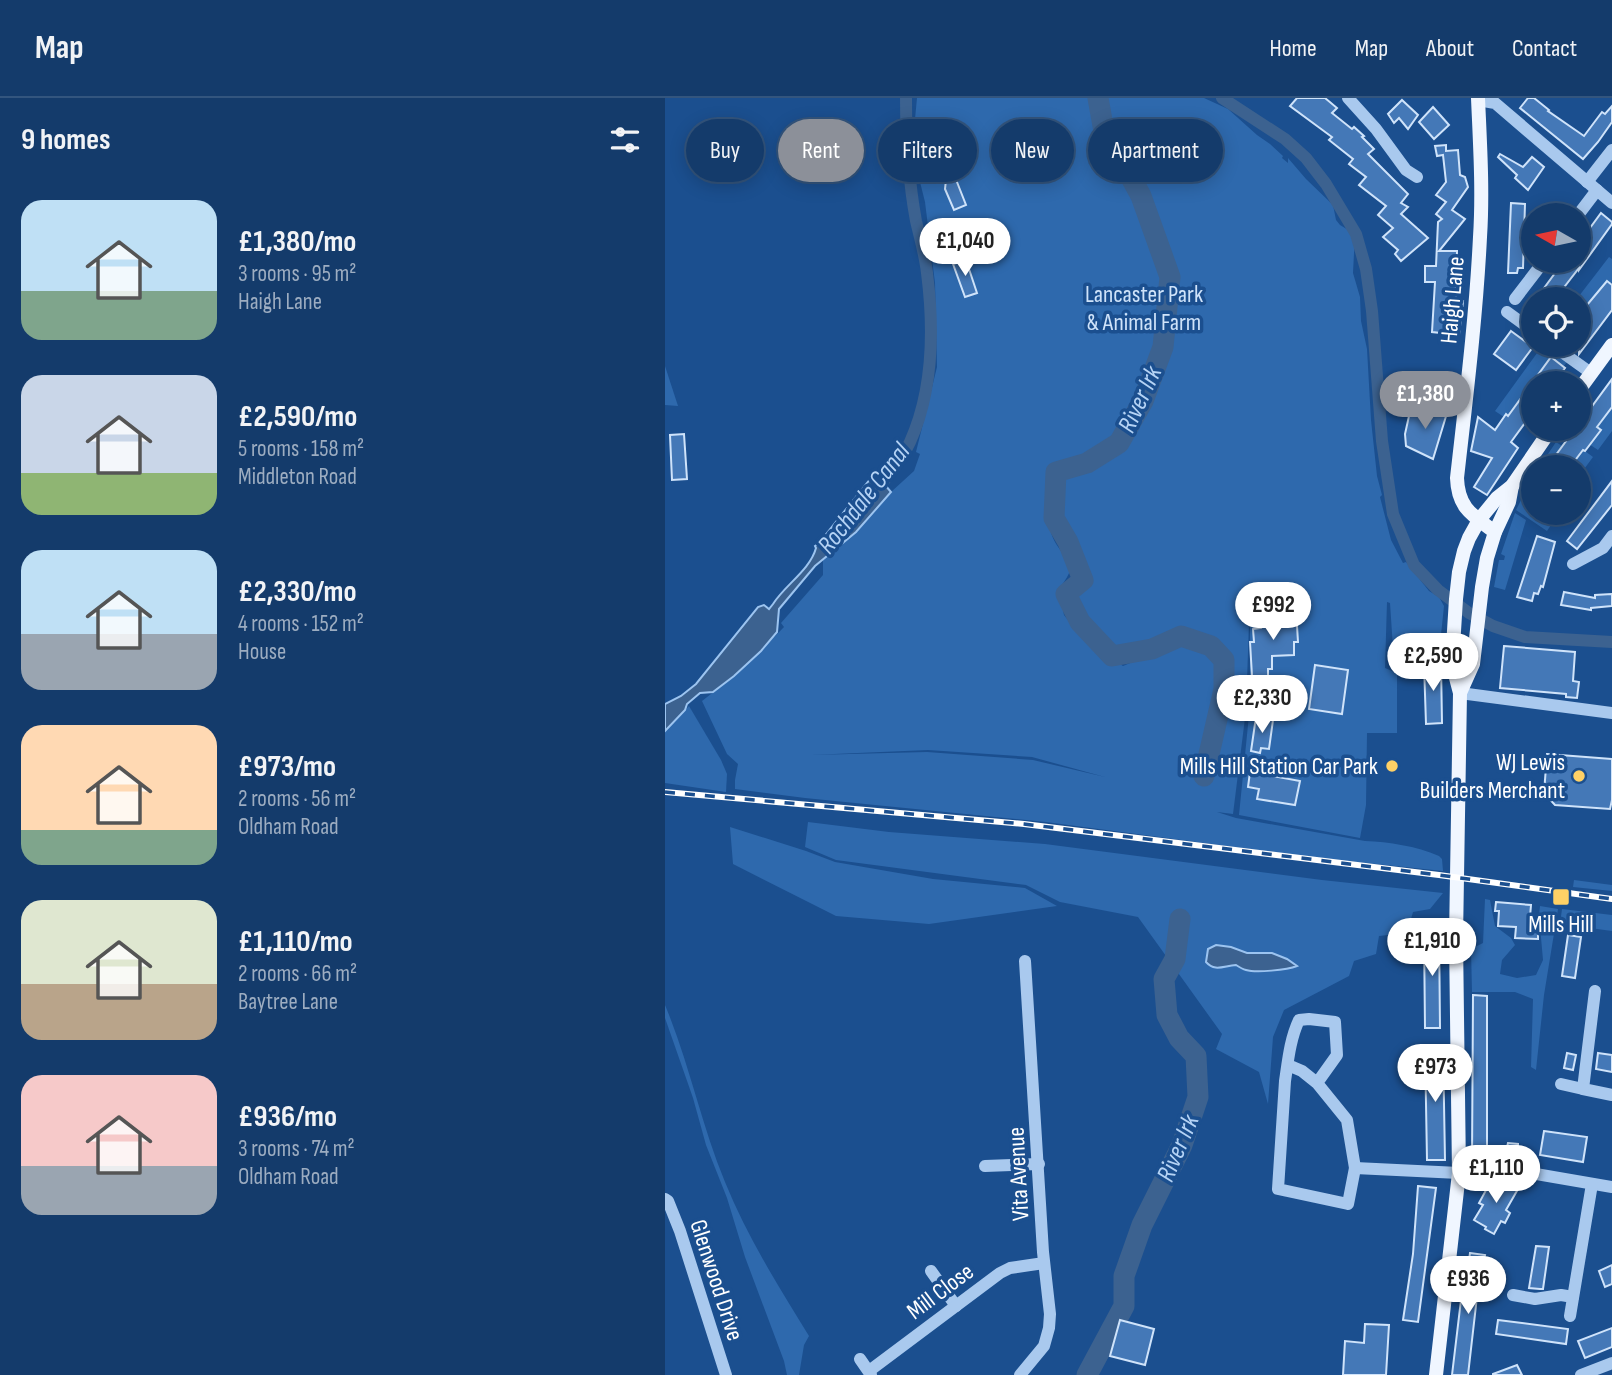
<!DOCTYPE html>
<meta charset="utf-8">
<style>
body{margin:0;font-family:"Sofia Sans Condensed",sans-serif;background:#1d4271;color:#f1f3f6;height:100vh;display:flex;flex-direction:column;font-size:26px;white-space:nowrap}
*{box-sizing:border-box;margin:0}
p{font-size:23px;color:#9dadc1}
.icon{flex:none;width:38px;height:38px;fill:none;stroke:currentColor;stroke-width:2;stroke-linecap:round;stroke-linejoin:round}
.map{position:relative;flex:1;overflow:hidden}
.drawer{display:flex;flex-direction:column;background:#143b6b;width:665px}
.drawer>*{flex:none}
.guide{position:absolute;left:21px;top:21px;width:665px;height:63px;display:flex;gap:14px}
.needle{width:46px;rotate:279deg}
.tools{position:absolute;left:856px;top:105px;display:grid;gap:14px}
.tools a{display:grid;place-items:center;width:70px;height:70px;border-radius:50%;background:#143b6b;box-shadow:0 4px 18px #0003,0 0 0 2px #33557e;font-size:35px}
.price{position:absolute;translate:-50% -60px;padding:0 16px;border-radius:24px;background:#fff;color:#222;font-size:23px;line-height:46px;filter:drop-shadow(0 2px 4px #0008)}
.price::after{content:'';position:absolute;left:50%;top:42px;width:21px;height:16px;margin-left:-10px;background:inherit;clip-path:polygon(0 0,100% 0,50% 100%)}
.price.current{background:#8c9099;color:#fff}
ul{padding:0;list-style:none}
li{display:flex;align-items:center;gap:21px;height:175px;padding:0 21px}
li span{display:grid;place-items:center;flex:none;width:196px;height:140px;border-radius:21px;color:#555}
li>.icon{margin-inline-start:auto}
span .icon{width:84px;height:84px;fill:#fffc;stroke-width:1}
li b{font-size:30px}
h2{display:flex;justify-content:space-between;align-items:center;height:84px;padding:0 21px;font-size:30px}
.tag{padding:0 24px;border-radius:32px;background:#143b6b;box-shadow:0 4px 18px #0003,0 0 0 2px #33557e;font-size:24px;line-height:63px}
.tag.current{background:#8c9099;color:#fff}
header{display:flex;align-items:center;gap:42px;box-sizing:border-box;height:98px;padding:0 35px;background:#143b6b;border-bottom:2px solid #33557e}
header strong{font-size:33px}
nav{display:flex;gap:38px;margin-inline-start:auto;font-size:24px}
main{display:flex;flex:1;min-height:0}
.map>svg:first-child{display:block}
.green{fill:#2e69ad;fill-rule:evenodd}
.water{fill:#3c6290;stroke:#9cc4f0;stroke-width:2}
.lines{fill:none;stroke-linecap:round;stroke-linejoin:round}
.canal{stroke:#3c6290;stroke-width:12}
.river{stroke:#3c6290;stroke-width:21}
.building{fill:#4478b7;stroke:#cfe3fa;stroke-width:2}
.minor{stroke:#a9c9ee;stroke-width:12}
.major{stroke:#f0f6ff;stroke-width:14}
.rail-casing{stroke:#fff;stroke-width:6}
.rail{stroke:#1b4f8f;stroke-width:3.5;stroke-dasharray:10;stroke-linecap:butt}
.poi-dot{fill:#ffd166;stroke:#1b4f8f;stroke-width:2.5}
.labels{text-anchor:middle;stroke-width:7;stroke-linejoin:round;paint-order:stroke}
.park-label{font-size:24px;fill:#cfe3fa;stroke:#1b4f8f}
.street-label{font-size:24px;fill:#fff;stroke:#1b4f8f}
.poi-label{font-size:24px;fill:#fff;stroke:#1b4f8f;text-anchor:end}
.water-label{font-size:26px;font-style:italic;fill:#b5d3f5;stroke:#1b4f8f}
</style>
<header>
<strong>Map</strong>
<nav><a>Home</a><a>Map</a><a>About</a><a>Contact</a></nav>
</header>
<main>
<section class="drawer">
<h2>9 homes<svg class="icon" aria-label="filters" viewBox="0 0 24 24"><path d="M4 7h16M4 17h16"/><circle cx="9" cy="7" r="2"/><circle cx="15" cy="17" r="2"/></svg></h2>
<ul>
<li><span style="background:linear-gradient(#bfe0f5 65%,#7fa58c 0)"><svg class="icon" aria-label="home" viewBox="0 0 24 24"><path d="M3 11l9-7 9 7M6 9v11h12V9"/></svg></span><div><b>£1,380/mo</b><p>3 rooms · 95 m²</p><p>Haigh Lane</p></div></li>
<li><span style="background:linear-gradient(#c9d6e8 70%,#8fb573 0)"><svg class="icon" aria-label="home" viewBox="0 0 24 24"><path d="M3 11l9-7 9 7M6 9v11h12V9"/></svg></span><div><b>£2,590/mo</b><p>5 rooms · 158 m²</p><p>Middleton Road</p></div></li>
<li><span style="background:linear-gradient(#bfe0f5 60%,#9aa5b1 0)"><svg class="icon" aria-label="home" viewBox="0 0 24 24"><path d="M3 11l9-7 9 7M6 9v11h12V9"/></svg></span><div><b>£2,330/mo</b><p>4 rooms · 152 m²</p><p>House</p></div></li>
<li><span style="background:linear-gradient(#ffd9b3 75%,#7fa58c 0)"><svg class="icon" aria-label="home" viewBox="0 0 24 24"><path d="M3 11l9-7 9 7M6 9v11h12V9"/></svg></span><div><b>£973/mo</b><p>2 rooms · 56 m²</p><p>Oldham Road</p></div></li>
<li><span style="background:linear-gradient(#dfe7d0 60%,#b9a48a 0)"><svg class="icon" aria-label="home" viewBox="0 0 24 24"><path d="M3 11l9-7 9 7M6 9v11h12V9"/></svg></span><div><b>£1,110/mo</b><p>2 rooms · 66 m²</p><p>Baytree Lane</p></div></li>
<li><span style="background:linear-gradient(#f6c9c9 65%,#9aa5b1 0)"><svg class="icon" aria-label="home" viewBox="0 0 24 24"><path d="M3 11l9-7 9 7M6 9v11h12V9"/></svg></span><div><b>£936/mo</b><p>3 rooms · 74 m²</p><p>Oldham Road</p></div></li>
</ul>
</section>
<div class="map">
<svg width="947" height="1277" viewBox="0 0 947 1277">
<rect width="100%" height="100%" fill="#1b4f8f"/>
<!-- green -->
<g class="green">
<path d="M252,0H539L563,11L592,37L605,46L618,58L617,60L623,65V60L641,81L668,107L671,122L675,127L690,136L688,175L695,199L696,223L702,251L706,322L712,378L717,397L715,399L726,442L738,465L741,464L764,493L774,499L779,508L774,556L728,550L725,505L722,504L720,570L732,575V635H702L701,707L695,740L574,717L585,607V525H584L581,612L568,716L552,714L571,720L700,743C724,744 751,748 774,758L777,761L778,773L644,759L381,724L140,700L70,691V682L73,666L62,656L37,603C67,580 93,556 119,529L116,525L158,477V461L191,434L226,394L249,373L255,356L251,354L272,269L270,185L260,104L251,68L252,38L250,21ZM380,391L394,397L392,417L396,427L408,444L421,481L407,498L417,522L447,551H462L463,557L470,563L458,568L421,544L399,517L394,491C418,459 400,466 388,440C384,432 380,400 380,391ZM263,652L367,659L440,679L368,662L262,654L146,657Z"/>
<polygon points="944,159 947,161 947,184 946,186 941,183 936,189 941,193 936,199 931,196 914,221 914,206 919,210 921,206 914,201 914,198"/>
<polygon points="879,248 902,264 898,269 887,260 843,318 841,316 839,319 830,313 875,251 876,252"/>
<polygon points="0,268 13,308 0,307"/>
<polygon points="947,309 947,333 933,352 924,346 936,332 919,319 914,326 914,314 915,312 934,326"/>
<polygon points="891,344 897,348 892,356 916,350 928,359 914,378 914,369 898,369 887,361 882,369 877,365"/>
<polygon points="859,396 868,402 868,415 893,415 892,418 882,433 851,412"/>
<polygon points="850,415 861,422 840,492 829,489 834,462 839,462 840,458 836,456"/>
<polygon points="24,608 56,662 62,676 61,694 0,685 0,633"/>
<polygon points="143,724 224,734 380,746 657,782 778,795 765,811 748,814 742,835 714,838 711,856 689,863 684,878 619,912 608,939 603,1006 594,974 551,951 557,936 473,819 395,804 361,787 171,762 140,749"/>
<polygon points="65,729 141,753 170,764 268,781 360,790 392,808 264,826 171,818 68,766"/>
<polygon points="909,782 947,787 947,793 908,789"/>
<polygon points="820,801 825,802 830,828 846,840 850,847 837,862 835,876 852,880 871,877 878,862 874,817 875,808 893,811 879,897 871,972 866,969 868,901 850,894 807,894 806,851 818,845"/>
<polygon points="897,811 947,817 947,833 895,826"/>
<path d="M0,907C24,964 36,1026 60,1084C82,1138 113,1188 144,1238L139,1247L134,1277H122L119,1263L80,1159L62,1100L41,1047L28,1000L0,920Z"/>
</g>
<!-- water -->
<g class="water">
<path d="M210,375L226,394L191,434L150,468L114,511L112,534L96,553L69,578L48,594L35,595L22,606L20,612L0,633V606L16,598L31,586L93,509L99,507L104,511L108,506C120,487 145,472 151,450L150,448L154,445Z"/>
<path d="M551,847L566,849L582,855H607L622,861L632,868C622,872 591,875 581,872C577,871 574,869 571,867C558,868 550,874 541,864L543,851Z"/>
</g>
<g class="lines">
<!-- canal -->
<g class="canal">
<polyline points="557,0 620,41 641,60 661,86 691,136 701,171 707,213 717,343 728,416 749,467 773,492 804,515 828,528 860,539 947,544"/>
<path d="M208,396C221,380 236,363 245,344C268,293 269,230 262,175C260,157 255,140 251,123C244,85 241,38 241,0"/>
</g>
<!-- river -->
<g class="river">
<polyline points="433,0 438,28 476,98 505,179 498,249 478,303 454,345 422,365 391,374 389,420 403,444 418,482 401,496 415,524 447,558 487,551 516,538 546,548 559,562 559,591 539,678"/>
<polyline points="422,1277 459,1208 459,1178 477,1127 517,1047 533,999 531,958 514,940 502,917 499,881 510,861 515,821"/>
</g>
</g>
<!-- building -->
<g class="building">
<polygon points="632,0 660,0 672,10 667,15 687,31 689,29 699,38 697,39 709,51 703,56 743,96 736,105 743,109 736,116 763,140 736,163 730,156 733,152 718,139 728,130 713,117 721,108 694,87 701,79 684,66 688,61 664,42 667,39 625,8"/>
<polygon points="863,0 869,0 884,12 883,13 919,38 937,14 940,16 947,8 947,24 933,44 918,61 855,10"/>
<polygon points="737,2 753,17 743,31 734,20 729,25 723,16"/>
<polygon points="768,9 784,27 769,41 754,24"/>
<polygon points="781,47 781,53 793,52 795,77 800,79 803,89 787,112 800,121 774,153 792,153 791,202 798,203 794,237 767,234 770,184 760,184 760,168 771,168 773,124 777,121 771,116 781,104 771,97 781,84 778,57 772,58 770,48"/>
<polygon points="835,56 858,69 867,59 879,69 863,92 850,80 852,77 833,59"/>
<polygon points="290,79 301,107 289,112 280,91 281,82"/>
<polygon points="846,105 860,106 858,170 853,170 852,175 843,175"/>
<polygon points="936,115 947,124 947,126 914,172 914,170 890,201 871,201 896,167 897,167 901,163 914,163 914,145"/>
<polygon points="301,162 312,195 300,199 288,166"/>
<polygon points="942,183 947,187 947,212 914,256 914,200 922,207"/>
<polygon points="846,233 868,249 851,272 829,256"/>
<polygon points="886,259 900,270 888,285 868,285 868,314 846,344 853,350 822,397 809,389 827,360 806,353 813,319 830,332 841,316 843,318"/>
<polygon points="947,281 947,309 932,329 936,332 920,353 918,352 905,369 882,369 910,331 914,331 914,326"/>
<polygon points="746,309 765,315 766,310 782,315 768,361 741,348 740,336"/>
<polygon points="19,336 22,381 7,382 5,337"/>
<polygon points="947,383 947,407 912,451 902,443"/>
<polygon points="872,438 890,444 878,489 876,488 873,496 869,495 867,503 852,499"/>
<polygon points="899,494 930,500 930,497 947,496 947,508 926,510 926,512 896,507"/>
<polygon points="631,512 633,544 629,544 629,557 607,558 607,571 603,571 603,578 587,578 585,544 589,544 588,531 596,530 595,525 605,525 604,518 616,516 615,514"/>
<polygon points="839,548 910,554 908,583 914,584 912,600 901,599 901,596 835,590"/>
<polygon points="759,566 776,566 777,625 761,626"/>
<polygon points="650,567 683,572 677,616 644,611"/>
<polygon points="591,619 608,622 604,651 596,650 595,655 586,653"/>
<polygon points="882,656 947,661 947,702 945,711 890,707 879,695"/>
<polygon points="585,674 635,683 630,707 592,701 594,691 583,689"/>
<polygon points="831,804 866,807 864,831 873,831 873,841 850,840 851,829 833,828 834,813 830,813"/>
<polygon points="774,828 775,930 760,930 759,833"/>
<polygon points="903,837 916,839 910,880 897,878"/>
<polygon points="808,897 822,898 822,1049 842,1049 843,1045 853,1046 853,1064 807,1063"/>
<polygon points="760,949 778,949 780,1062 762,1062"/>
<polygon points="902,955 911,957 908,972 899,970"/>
<polygon points="933,955 947,957 947,974 931,971"/>
<polygon points="879,1033 922,1039 918,1064 875,1057"/>
<polygon points="826,1083 840,1083 853,1091 841,1112 845,1115 840,1125 836,1123 829,1136 820,1131 821,1129 809,1122 818,1107 814,1105"/>
<polygon points="753,1088 771,1090 753,1224 738,1222 748,1156"/>
<polygon points="871,1148 884,1149 878,1191 875,1191 864,1190"/>
<polygon points="805,1155 820,1157 813,1190 803,1277 787,1277 796,1202 798,1202"/>
<polygon points="947,1167 947,1186 940,1189 934,1173"/>
<polygon points="455,1222 489,1231 480,1267 445,1258"/>
<polygon points="833,1222 903,1231 901,1246 831,1236"/>
<polygon points="700,1226 724,1227 721,1277 678,1277 680,1243 699,1245"/>
<polygon points="947,1230 947,1249 920,1260 913,1243"/>
<polygon points="852,1267 857,1277 828,1277 828,1276"/>
</g>
<g class="lines">
<!-- minor -->
<g class="minor">
<polyline points="683,0 711,31 741,72 752,79"/>
<polyline points="813,2 830,5 947,105"/>
<polyline points="922,84 947,52"/>
<polyline points="913,117 932,92"/>
<polyline points="850,201 879,163"/>
<polyline points="842,214 868,233"/>
<polyline points="887,247 926,275"/>
<polyline points="908,466 938,450 947,438"/>
<polyline points="795,595 947,615"/>
<polyline points="930,893 918,991 947,997"/>
<path d="M623,967L637,973L652,985L682,1022L690,1070L683,1106L613,1091L620,983C623,963 625,941 634,922L644,921L670,924L672,957L652,985"/>
<polyline points="896,986 918,991"/>
<polyline points="320,1068 374,1066"/>
<polyline points="690,1070 794,1075 859,1074 947,1089"/>
<polyline points="0,1101 3,1103 15,1133 61,1277"/>
<polyline points="266,1173 291,1208"/>
<polyline points="848,1197 870,1201 896,1197 908,1199"/>
<polyline points="905,1218 927,1086"/>
<polyline points="195,1261 206,1277"/>
<polyline points="204,1273 335,1175 345,1170 379,1165"/>
<polyline points="355,1277 379,1248 384,1230 385,1216 378,1154 360,863"/>
<polyline points="916,1277 947,1265"/>
</g>
<!-- major -->
<g class="major">
<path d="M813,0C815,46 818,93 815,139C811,220 801,300 792,380C793,410 807,417 830,434"/>
<polyline points="914,292 947,247"/>
<polyline points="795,595 808,566 817,489 822,460 830,434 844,404 847,388"/>
<polyline points="771,1277 794,1075 791,840 795,595 787,565 791,501 794,474 799,453 804,440 814,422 832,400 847,388 886,331"/>
</g>
<defs>
<polyline id="rail" points="0,694 359,726 774,777 947,801"/>
</defs>
<!-- rail casing -->
<use href="#rail" class="rail-casing"/>
<!-- rail -->
<use href="#rail" class="rail"/>
</g>
<!-- markers -->
<g class="poi-dot">
<circle cx="727" cy="668" r="7"/>
<circle cx="914" cy="678" r="7"/>
<rect x="887" y="790" width="18" height="18" rx="3.5"/>
</g>
<g class="labels">
<!-- park labels -->
<g class="park-label">
<text x="479" y="204">Lancaster Park<tspan x="479" dy="28">&amp; Animal Farm</tspan></text>
</g>
<!-- street labels -->
<g class="street-label">
<text transform="translate(787 202) rotate(-85)" y="8">Haigh Lane</text>
<text transform="translate(353 1076) rotate(-93)" y="8">Vita Avenue</text>
<text transform="translate(52 1182) rotate(72)" y="8">Glenwood Drive</text>
<text transform="translate(275 1193) rotate(-37)" y="8">Mill Close</text>
</g>
<!-- poi labels -->
<g class="poi-label">
<text x="900" y="672">WJ Lewis<tspan x="900" dy="28">Builders Merchant</tspan></text>
<text x="713" y="676">Mills Hill Station Car Park</text>
<text x="896" y="834" text-anchor="middle">Mills Hill</text>
</g>
<!-- water labels -->
<g class="water-label">
<text transform="translate(474 301) rotate(-65)" y="9">River Irk</text>
<text transform="translate(198 400) rotate(-52)" y="9">Rochdale Canal</text>
<text transform="translate(512 1050) rotate(-67)" y="9">River Irk</text>
</g>
</g>
</svg>
<div class="tools">
<a><svg class="needle" viewBox="-14 -14 28 28"><path d="M0-13l5 13h-10z" fill="#e53935"/><path d="M0 13l5-13h-10z" fill="#9dadc1"/></svg></a>
<a><svg class="icon" aria-label="locate" viewBox="0 0 24 24"><circle cx="12" cy="12" r="6"/><path d="M12 2v4M12 18v4M2 12h4M18 12h4"/></svg></a>
<a>+</a>
<a>−</a>
</div>
<b class="price" style="left:300px;top:180px">£1,040</b>
<b class="price current" style="left:760px;top:333px">£1,380</b>
<b class="price" style="left:608px;top:544px">£992</b>
<b class="price" style="left:768px;top:595px">£2,590</b>
<b class="price" style="left:597px;top:637px">£2,330</b>
<b class="price" style="left:767px;top:880px">£1,910</b>
<b class="price" style="left:770px;top:1006px">£973</b>
<b class="price" style="left:831px;top:1107px">£1,110</b>
<b class="price" style="left:803px;top:1218px">£936</b>
<div class="guide">
<a class="tag">Buy</a>
<a class="tag current">Rent</a>
<a class="tag">Filters</a>
<a class="tag">New</a>
<a class="tag">Apartment</a>
</div>
</div>
</main>
